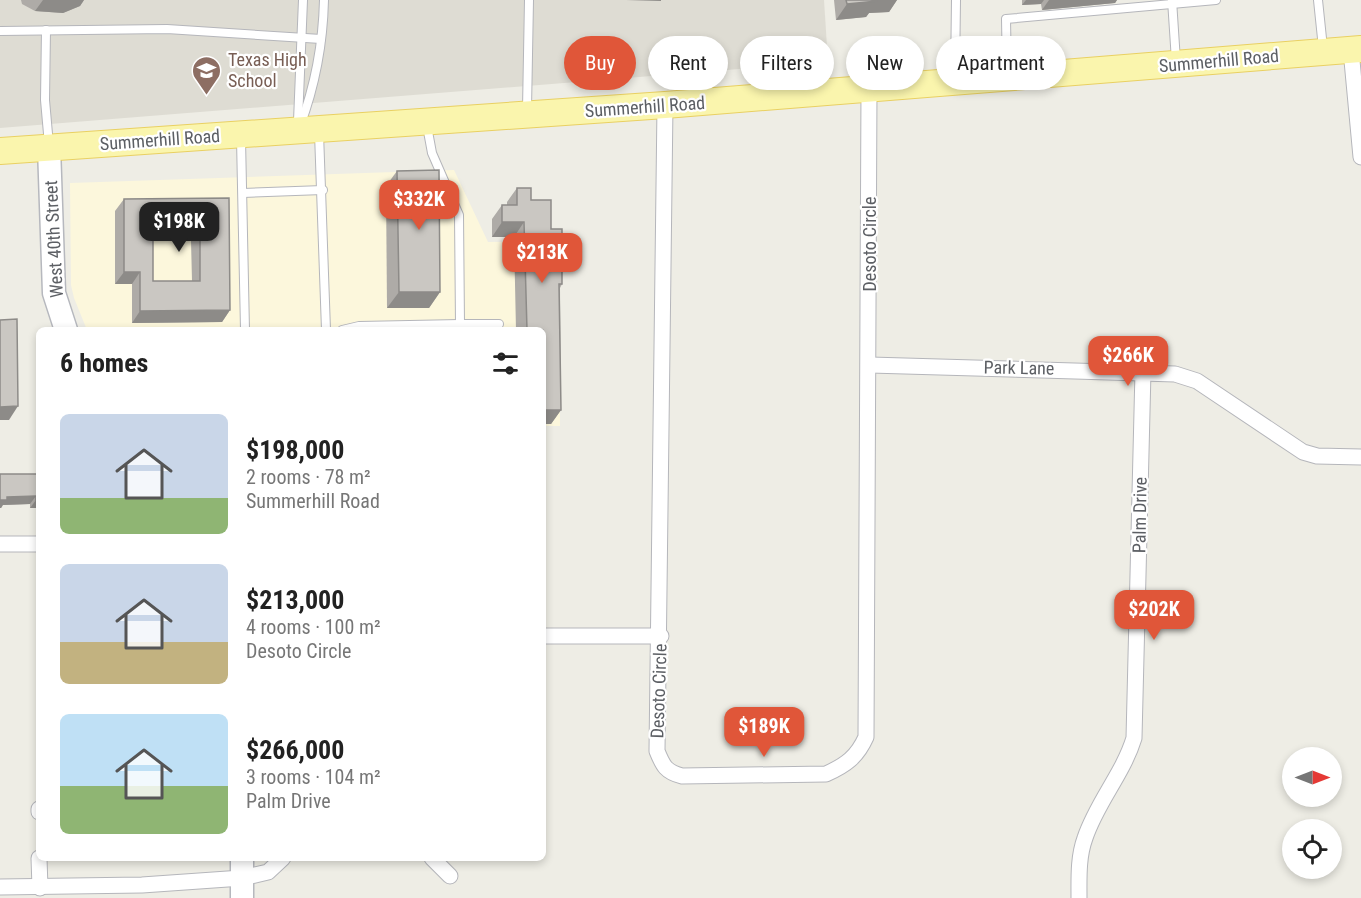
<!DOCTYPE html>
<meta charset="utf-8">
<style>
body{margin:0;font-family:"Roboto Condensed",sans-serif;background:#f6f6f6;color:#222;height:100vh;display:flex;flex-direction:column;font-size:22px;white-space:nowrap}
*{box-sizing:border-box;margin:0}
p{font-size:20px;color:#767676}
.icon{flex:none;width:33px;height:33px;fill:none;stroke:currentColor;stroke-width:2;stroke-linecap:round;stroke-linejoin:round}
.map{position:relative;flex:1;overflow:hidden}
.sheet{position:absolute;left:36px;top:327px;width:510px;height:534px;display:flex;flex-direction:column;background:#fff;border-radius:9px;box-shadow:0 3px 9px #0003}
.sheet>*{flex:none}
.hud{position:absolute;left:564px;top:36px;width:570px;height:54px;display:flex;gap:12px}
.needle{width:39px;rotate:90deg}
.controls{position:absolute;left:1282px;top:747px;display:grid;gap:12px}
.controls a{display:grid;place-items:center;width:60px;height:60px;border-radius:50%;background:#fff;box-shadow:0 3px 9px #0003;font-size:30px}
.price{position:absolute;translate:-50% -51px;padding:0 14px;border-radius:12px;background:#e05639;color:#fff;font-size:20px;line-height:39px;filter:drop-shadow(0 2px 3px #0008)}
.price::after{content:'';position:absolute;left:50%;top:36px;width:18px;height:14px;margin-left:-9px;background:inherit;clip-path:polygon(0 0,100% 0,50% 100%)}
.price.current{background:#222;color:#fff}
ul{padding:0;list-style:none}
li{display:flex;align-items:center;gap:18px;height:150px;padding:0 24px}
li span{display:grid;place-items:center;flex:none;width:168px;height:120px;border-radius:9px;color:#555}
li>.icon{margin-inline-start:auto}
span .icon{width:72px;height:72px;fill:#fffc;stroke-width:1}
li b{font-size:26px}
h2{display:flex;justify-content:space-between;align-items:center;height:72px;padding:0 24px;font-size:26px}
.tag{padding:0 21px;border-radius:27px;background:#fff;box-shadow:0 3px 9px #0003;font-size:21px;line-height:54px}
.tag.current{background:#e05639;color:#fff}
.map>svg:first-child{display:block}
.commercial{fill:#fcf7dc}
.education{fill:#dedcd3}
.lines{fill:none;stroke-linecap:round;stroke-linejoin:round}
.lane-casing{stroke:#b5b6bb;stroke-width:10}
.street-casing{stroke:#b5b6bb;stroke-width:17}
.secondary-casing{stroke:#b6b8be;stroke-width:25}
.primary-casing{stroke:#e9d062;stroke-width:28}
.lane{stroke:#fff;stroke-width:8}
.street{stroke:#fff;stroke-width:15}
.secondary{stroke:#fff;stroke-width:22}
.primary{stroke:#faf5ad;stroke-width:26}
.wall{fill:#aeaba7;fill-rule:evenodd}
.shaded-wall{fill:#8d8b88}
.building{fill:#cac7c2;stroke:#8d8b88;stroke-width:1.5;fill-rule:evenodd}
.labels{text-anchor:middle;stroke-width:4.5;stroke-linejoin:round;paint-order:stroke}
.education-label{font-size:18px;fill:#785e54;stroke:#fff;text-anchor:start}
.street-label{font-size:18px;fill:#5c5f64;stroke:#fff}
</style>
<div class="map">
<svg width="1361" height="898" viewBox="0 0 1361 898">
<rect width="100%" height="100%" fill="#eeede5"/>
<!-- commercial -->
<polygon class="commercial" points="454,170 488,242 560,241 560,426 543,426 543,330 87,330 74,298 71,285 70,183"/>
<!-- education -->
<polygon class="education" points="0,0 824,0 828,62 0,128"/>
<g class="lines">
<defs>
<g id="lane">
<polyline points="1172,0 1176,61"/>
<polyline points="1318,0 1323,48"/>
<polyline points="46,30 45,100 49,145"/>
<polyline points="0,31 167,29 321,39"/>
<polyline points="1007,74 1006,19 1216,0"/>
<polyline points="955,76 956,0"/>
<polyline points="527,109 529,0"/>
<polyline points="298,121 303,0"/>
<path d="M300,126C315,86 323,43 324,0"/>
<polyline points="427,126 432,153 459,215 460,324 499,324"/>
<polyline points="319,133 326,330"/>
<polyline points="241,139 245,330"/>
<polyline points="243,193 323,190"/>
<polyline points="342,330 359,326 460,324"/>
</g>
<g id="street">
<polyline points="1351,50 1361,157"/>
<path d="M665,105L657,751C663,766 666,772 682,776L826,774C846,765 857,757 866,737L869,90"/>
<polyline points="870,365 1175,374 1197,381 1303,452 1317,456 1361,457"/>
<polyline points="0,544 39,544"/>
<polyline points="543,636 661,636"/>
<polyline points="39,809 39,812"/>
<polyline points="39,858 40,888"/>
<polyline points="432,858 450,876"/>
<polyline points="0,887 142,885 242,878 268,872 283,858"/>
<path d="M1079,898C1079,878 1078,857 1085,838C1097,802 1123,774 1134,738L1143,371"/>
</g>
<g id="secondary">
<polyline points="49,147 54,293 66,330"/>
<polyline points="242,898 242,858"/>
</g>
<polyline id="primary" points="0,151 665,105 1361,49"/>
</defs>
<!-- lane casing -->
<use href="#lane" class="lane-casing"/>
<!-- street casing -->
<use href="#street" class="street-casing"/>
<!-- secondary casing -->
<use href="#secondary" class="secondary-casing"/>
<!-- primary casing -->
<use href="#primary" class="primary-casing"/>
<!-- lane -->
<use href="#lane" class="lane"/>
<!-- street -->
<use href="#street" class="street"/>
<!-- secondary -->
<use href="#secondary" class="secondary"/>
<!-- primary -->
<use href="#primary" class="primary"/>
</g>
<!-- wall -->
<g class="wall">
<polygon points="21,0 84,0 80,6 63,13 35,11 22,4"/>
<polygon points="834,0 897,0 889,12 869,13 866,17 836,20"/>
<polygon points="1022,0 1117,0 1115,3 1042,10 1041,4 1022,5"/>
<polygon points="397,171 440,292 429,308 387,308 386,186"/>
<polygon points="517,188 531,200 551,229 562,284 560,288 561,410 551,424 543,330 516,330 514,237 492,237 492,219 502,205 507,205 507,202"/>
<path d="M229,198L230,310L222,322L132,323V284H115V211L124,199ZM153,240H191L192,281H153Z"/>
<polygon points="34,474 39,474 39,508 30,508 30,504 3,505 1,508 0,508"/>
</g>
<!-- shaded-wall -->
<g class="shaded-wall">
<polygon points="43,0 84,0 80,6 63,13 35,11"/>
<polygon points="626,0 661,0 661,1"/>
<polygon points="875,0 897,0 889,12 869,13 866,17 836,20 847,4"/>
<polygon points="1026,0 1044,0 1041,4 1022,5"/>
<polygon points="1049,0 1117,0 1115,3 1042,10"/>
<polygon points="502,222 524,222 514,237 492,237"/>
<polygon points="153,228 200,228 191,240 145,240"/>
<polygon points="124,272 140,272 132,284 115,284"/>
<polygon points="399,292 440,292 429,308 387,308"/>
<polygon points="230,310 222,322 132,323 140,311"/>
<polygon points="18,406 9,420 0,420 0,407"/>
<polygon points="543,410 561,410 551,424 543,424"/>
<polygon points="36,496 30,504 3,505 1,508 0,508 0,500 7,497"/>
<polygon points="36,500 39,500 39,508 30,508"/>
</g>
<!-- building -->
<g class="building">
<polygon points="846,0 877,0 877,1 847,4"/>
<polygon points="439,170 440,292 399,292 397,171"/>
<polygon points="517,188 531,188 531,200 551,200 551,229 562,229 562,284 559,284 561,410 543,410 543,330 527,330 524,222 502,222 502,205 517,205"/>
<path d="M229,198L230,310L140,311V272H124V199ZM153,228H200V281H153Z"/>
<polygon points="17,319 18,406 0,407 0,320"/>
<polygon points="0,474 39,474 39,500 36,500 36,496 7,497 7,500 0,500"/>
</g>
<!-- icons -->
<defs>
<symbol id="school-pin" viewBox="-11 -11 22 30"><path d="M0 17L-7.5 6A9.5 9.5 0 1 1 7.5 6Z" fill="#8d6e63" stroke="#fff"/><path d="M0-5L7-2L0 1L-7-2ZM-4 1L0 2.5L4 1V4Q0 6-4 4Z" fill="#fff"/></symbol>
</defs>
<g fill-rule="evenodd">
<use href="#school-pin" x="190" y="54" width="33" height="45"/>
</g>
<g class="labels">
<!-- education labels -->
<g class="education-label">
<text x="228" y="66">Texas High<tspan x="228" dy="21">School</tspan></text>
</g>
<!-- street labels -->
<g class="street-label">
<text transform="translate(1219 61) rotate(-5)" y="6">Summerhill Road</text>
<text transform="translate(645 107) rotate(-4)" y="6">Summerhill Road</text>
<text transform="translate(160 140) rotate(-4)" y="6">Summerhill Road</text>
<text transform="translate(54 239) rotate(-93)" y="6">West 40th Street</text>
<text transform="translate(870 244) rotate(-90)" y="6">Desoto Circle</text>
<text transform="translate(1019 368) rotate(1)" y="6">Park Lane</text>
<text transform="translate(1140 515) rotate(-89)" y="6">Palm Drive</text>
<text transform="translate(659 691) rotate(-88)" y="6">Desoto Circle</text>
</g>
</g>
</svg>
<div class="controls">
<a><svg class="needle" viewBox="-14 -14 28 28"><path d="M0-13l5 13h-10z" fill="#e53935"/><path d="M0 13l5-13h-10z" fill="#767676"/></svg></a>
<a><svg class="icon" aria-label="locate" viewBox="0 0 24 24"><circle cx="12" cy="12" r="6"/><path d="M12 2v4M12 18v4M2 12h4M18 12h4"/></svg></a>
</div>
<b class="price" style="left:419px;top:231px">$332K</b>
<b class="price current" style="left:179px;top:253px">$198K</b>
<b class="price" style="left:542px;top:284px">$213K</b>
<b class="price" style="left:1128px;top:387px">$266K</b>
<b class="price" style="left:1154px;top:641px">$202K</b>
<b class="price" style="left:764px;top:758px">$189K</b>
<div class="hud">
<a class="tag current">Buy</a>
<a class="tag">Rent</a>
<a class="tag">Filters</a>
<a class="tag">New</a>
<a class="tag">Apartment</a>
</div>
<section class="sheet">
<h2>6 homes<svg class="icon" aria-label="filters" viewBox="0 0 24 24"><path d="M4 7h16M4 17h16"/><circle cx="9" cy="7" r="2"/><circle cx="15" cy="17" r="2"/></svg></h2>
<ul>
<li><span style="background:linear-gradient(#c9d6e8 70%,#8fb573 0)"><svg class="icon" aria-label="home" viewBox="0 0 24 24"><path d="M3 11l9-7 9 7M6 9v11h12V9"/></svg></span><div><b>$198,000</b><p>2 rooms · 78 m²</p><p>Summerhill Road</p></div></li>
<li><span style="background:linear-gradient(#c9d6e8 65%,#c2b280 0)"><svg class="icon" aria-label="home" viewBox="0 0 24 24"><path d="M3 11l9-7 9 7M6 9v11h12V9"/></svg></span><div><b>$213,000</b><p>4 rooms · 100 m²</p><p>Desoto Circle</p></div></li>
<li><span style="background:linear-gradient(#bfe0f5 60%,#8fb573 0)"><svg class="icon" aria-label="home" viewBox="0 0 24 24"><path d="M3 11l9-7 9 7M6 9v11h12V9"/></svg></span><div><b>$266,000</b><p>3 rooms · 104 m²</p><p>Palm Drive</p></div></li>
</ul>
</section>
</div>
